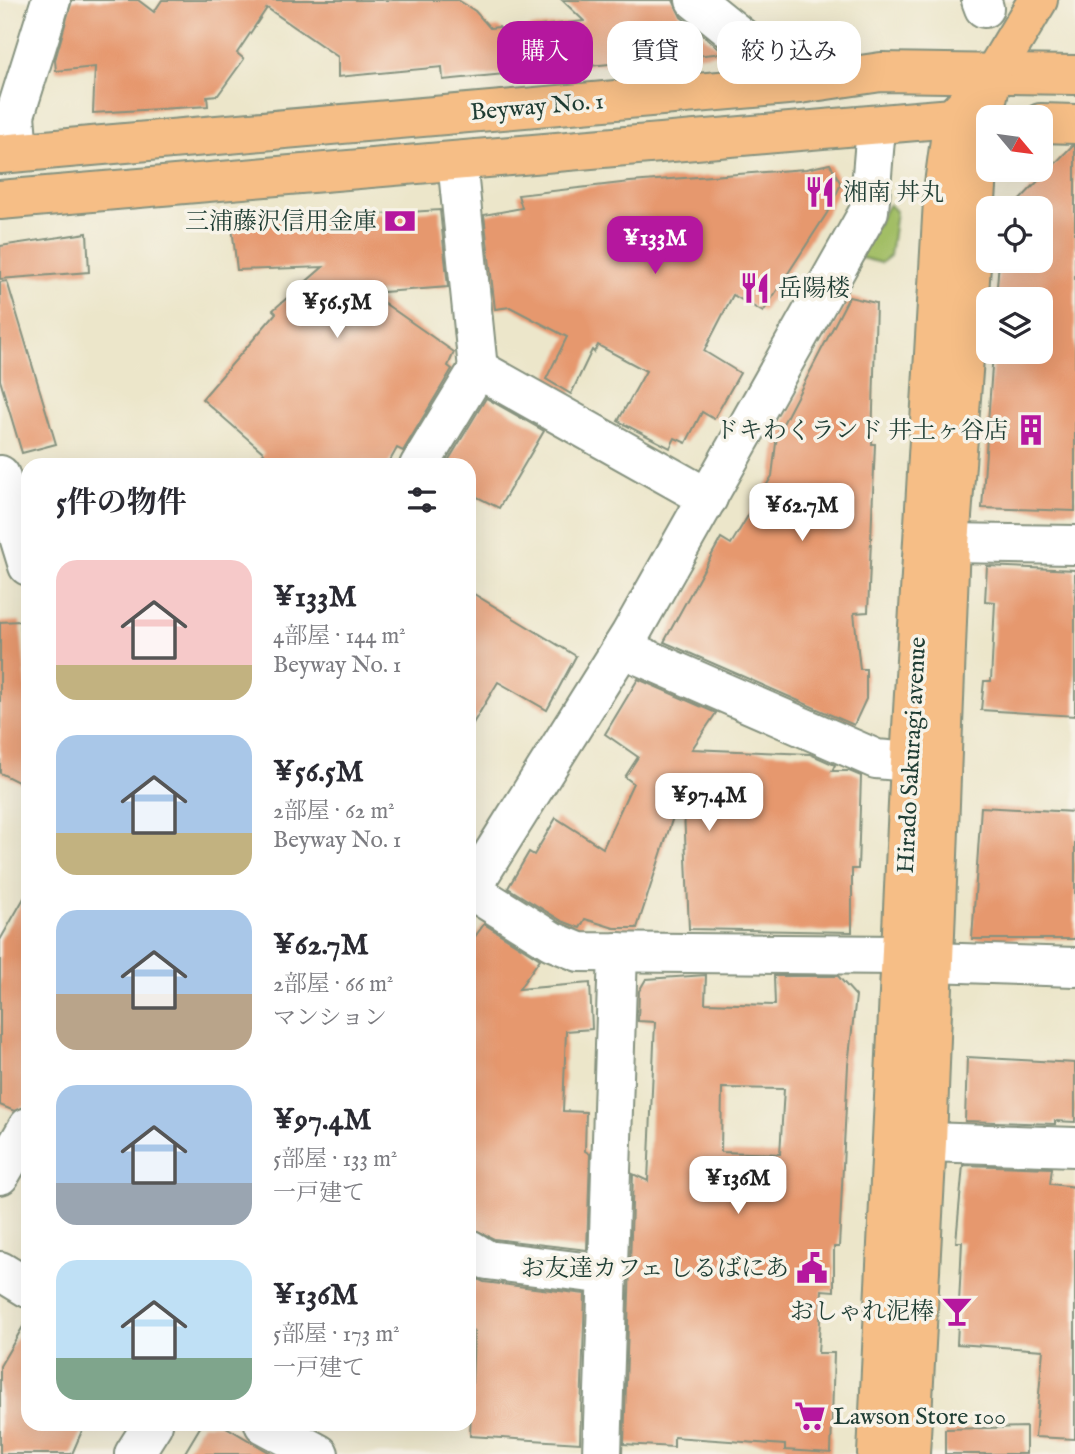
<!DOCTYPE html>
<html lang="ja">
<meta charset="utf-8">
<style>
body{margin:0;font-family:"IM FELL English","Noto Serif JP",serif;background:#f7f7f7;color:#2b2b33;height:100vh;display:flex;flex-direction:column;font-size:26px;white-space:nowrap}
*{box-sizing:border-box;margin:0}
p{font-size:23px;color:#7c7c81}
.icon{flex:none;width:38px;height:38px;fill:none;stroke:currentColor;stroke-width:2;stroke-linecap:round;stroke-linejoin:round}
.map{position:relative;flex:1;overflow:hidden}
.side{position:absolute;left:21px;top:458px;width:455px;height:973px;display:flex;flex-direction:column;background:#fff;border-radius:21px;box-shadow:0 7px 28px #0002}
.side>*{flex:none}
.top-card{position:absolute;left:497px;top:21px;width:472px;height:63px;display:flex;gap:14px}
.needle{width:46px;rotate:119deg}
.tools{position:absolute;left:976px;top:105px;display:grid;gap:14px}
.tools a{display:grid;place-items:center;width:77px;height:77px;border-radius:14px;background:#fff;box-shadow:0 7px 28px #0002;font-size:35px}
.price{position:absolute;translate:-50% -60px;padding:0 16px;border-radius:14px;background:#fff;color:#222;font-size:23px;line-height:46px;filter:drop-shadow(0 2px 4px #0008)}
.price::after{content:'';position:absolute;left:50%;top:42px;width:21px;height:16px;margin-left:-10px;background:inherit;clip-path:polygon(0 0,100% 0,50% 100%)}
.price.on{background:#b5179e;color:#fff}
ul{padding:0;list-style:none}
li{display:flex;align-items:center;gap:21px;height:175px;padding:0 35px}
li span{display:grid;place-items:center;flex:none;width:196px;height:140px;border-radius:21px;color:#555}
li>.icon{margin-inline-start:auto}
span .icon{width:84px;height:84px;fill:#fffc;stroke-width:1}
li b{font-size:30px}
h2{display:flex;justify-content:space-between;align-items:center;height:84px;padding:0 35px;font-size:30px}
.tag{padding:0 24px;border-radius:21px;background:#fff;box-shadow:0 7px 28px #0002;font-size:24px;line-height:63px}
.tag.on{background:#b5179e;color:#fff}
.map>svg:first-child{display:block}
.green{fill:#a2be65;stroke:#607e4c;stroke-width:2}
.building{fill:#e6986e;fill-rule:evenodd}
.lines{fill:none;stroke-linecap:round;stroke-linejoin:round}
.minor-casing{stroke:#86927f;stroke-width:42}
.major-casing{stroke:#86927f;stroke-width:42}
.minor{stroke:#fff;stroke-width:38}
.major{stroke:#f6be86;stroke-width:38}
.labels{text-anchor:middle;stroke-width:7;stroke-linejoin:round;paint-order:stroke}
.street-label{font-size:24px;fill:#1f3d34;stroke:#f7f3e8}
.poi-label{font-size:24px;fill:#1f3d34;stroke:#f7f3e8;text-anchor:end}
</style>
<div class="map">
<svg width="1075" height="1454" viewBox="0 0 1075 1454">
<rect width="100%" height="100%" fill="#f7f3e8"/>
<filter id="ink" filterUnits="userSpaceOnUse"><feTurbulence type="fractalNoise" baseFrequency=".0143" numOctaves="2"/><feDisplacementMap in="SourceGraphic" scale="14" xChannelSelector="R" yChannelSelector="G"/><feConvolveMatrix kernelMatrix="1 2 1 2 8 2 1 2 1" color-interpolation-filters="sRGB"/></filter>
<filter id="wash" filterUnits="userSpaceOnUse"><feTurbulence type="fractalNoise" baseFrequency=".00686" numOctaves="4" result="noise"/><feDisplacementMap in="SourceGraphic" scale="28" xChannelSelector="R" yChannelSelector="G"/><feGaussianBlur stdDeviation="1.57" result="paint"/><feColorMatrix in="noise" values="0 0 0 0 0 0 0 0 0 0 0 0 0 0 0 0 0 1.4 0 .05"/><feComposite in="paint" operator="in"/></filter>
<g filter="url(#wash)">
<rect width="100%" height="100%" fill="#ece6ca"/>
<!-- green -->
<polygon class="green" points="889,204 896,211 890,256 881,263 858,257"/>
<g id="blocks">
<!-- building -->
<g class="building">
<polygon points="72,0 138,0 154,12 162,0 458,0 475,11 490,28 499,27 505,33 531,27 584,21 562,0 673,0 681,17 725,53 443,80 442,67 338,77 338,57 267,8 237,53 244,59 218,95 207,96 208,106 93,113 95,67 56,71 55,60"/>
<polygon points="1072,146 1075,146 1075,511 982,508 993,352 1041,352 1041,299 996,299 999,261 1041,261 1041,208 1012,208"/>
<polygon points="830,164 841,184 827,213 763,312 733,295 704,351 740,373 714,419 702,412 686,443 675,438 670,448 618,421 646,371 598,345 594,352 592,350 571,394 546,379 567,337 510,307 495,309 484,215 522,208 518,195 630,182 806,169"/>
<polygon points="440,210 448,287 370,293 454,352 448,366 452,369 403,451 397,448 387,466 254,466 264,453 202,399 276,313 273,310 323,267 237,270 231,218 302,215 303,219"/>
<polygon points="87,233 89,272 0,279 0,246"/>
<polygon points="7,281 56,444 22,453 0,380 0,282"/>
<polygon points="849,297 876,303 872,444 875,444 868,612 854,613 860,669 866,669 866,699 854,725 664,642 721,538 731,544 772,476 777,435"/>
<polygon points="486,398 544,431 499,508 469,493 469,466 445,466"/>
<polygon points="987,566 1075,570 1075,716 981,710 984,681 991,681 995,602 985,601"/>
<polygon points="469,591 576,656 547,710 498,682 469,730"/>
<polygon points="20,621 28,701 28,787 0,773 0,622"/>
<polygon points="638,679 716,713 692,749 810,754 835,765 832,771 849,771 861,776 858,869 852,869 852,932 689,929 683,786 637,928 614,928 585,919 580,928 562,921 508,888 529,852 534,855 556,818 603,848 633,783 625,777 638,757 605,734"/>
<polygon points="981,807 1075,812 1075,939 972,939"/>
<polygon points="28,891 28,1105 14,1111 0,1105 0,940"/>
<polygon points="484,924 540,959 519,989 590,983 592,1029 566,1031 563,1111 586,1112 585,1151 590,1154 587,1250 494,1239 469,1227 469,945"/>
<path d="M706,975L705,1003L775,1005L774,976H838L856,996L848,1065L839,1247H834V1291L822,1290L818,1353H834L831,1453L785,1450V1445L674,1437V1447L624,1444L633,1174L648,1181L655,1022L638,1021L639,991L646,979ZM722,1088L784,1089L780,1154L721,1152Z"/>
<polygon points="967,1057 1075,1063 1075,1122 1055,1121 1055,1124 965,1121"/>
<polygon points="963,1165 1052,1168 1050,1184 1075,1187 1075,1439 1035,1437 1043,1350 957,1344 962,1242 956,1242"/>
<polygon points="469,1275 484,1282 585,1294 580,1443 470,1436 474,1331 469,1328"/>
<polygon points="28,1318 28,1424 85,1424 72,1454 0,1454 0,1366"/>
<polygon points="202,1424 221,1424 272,1454 184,1454"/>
<polygon points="1026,1427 1026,1454 945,1454 945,1429"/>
</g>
</g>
</g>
<g filter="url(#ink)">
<use href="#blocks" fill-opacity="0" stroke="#86927f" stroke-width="2"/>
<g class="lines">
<defs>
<g id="minor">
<polyline points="695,0 799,84"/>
<polyline points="981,0 984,8"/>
<polyline points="18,152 15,115 51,0"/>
<polyline points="478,369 708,498"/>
<polyline points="419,466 478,369 457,161"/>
<polyline points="0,475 28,566"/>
<polyline points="950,543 1075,545"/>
<polyline points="622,648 876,759 910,762"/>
<polyline points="469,889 552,941 579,952 901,955 933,962 1075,967"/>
<polyline points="469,892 630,635 869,211 876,127"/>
<polyline points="927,1142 1075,1147"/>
<polyline points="0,1175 28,1127"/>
<polyline points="469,1249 487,1260 608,1275"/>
<polyline points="0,1271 28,1288"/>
<polyline points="264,1424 319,1454"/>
<polyline points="134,1454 153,1424"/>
<polyline points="602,1454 618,952"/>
</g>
<g id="major">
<polyline points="1041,123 1075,124"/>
<polyline points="0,154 799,84 881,72 1075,75"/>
<polyline points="0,200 916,121 953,118 976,121"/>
<polyline points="877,1454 910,762 944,184 953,118 994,73 1038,0"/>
<polyline points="910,1454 927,1142 950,543 982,121 992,78"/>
</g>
</defs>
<!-- minor casing -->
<use href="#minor" class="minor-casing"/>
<!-- major casing -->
<use href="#major" class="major-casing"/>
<!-- minor -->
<use href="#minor" class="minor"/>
<!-- major -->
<use href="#major" class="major"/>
</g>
</g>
<!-- icons -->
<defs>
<symbol id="restaurant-bare" viewBox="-9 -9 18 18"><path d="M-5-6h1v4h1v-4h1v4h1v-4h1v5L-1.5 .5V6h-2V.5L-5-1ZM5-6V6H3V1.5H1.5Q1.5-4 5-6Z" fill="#b5179e" stroke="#f7f3e8" stroke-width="2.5" paint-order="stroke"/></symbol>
<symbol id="bank-bare" viewBox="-9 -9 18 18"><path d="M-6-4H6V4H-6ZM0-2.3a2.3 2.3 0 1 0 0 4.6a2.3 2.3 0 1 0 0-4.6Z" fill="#b5179e" stroke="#f7f3e8" stroke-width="2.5" paint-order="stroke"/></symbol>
<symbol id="building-bare" viewBox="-9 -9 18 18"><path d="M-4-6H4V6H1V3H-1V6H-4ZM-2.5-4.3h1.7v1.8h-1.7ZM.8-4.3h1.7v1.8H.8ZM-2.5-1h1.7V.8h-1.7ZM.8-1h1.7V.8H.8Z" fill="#b5179e" stroke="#f7f3e8" stroke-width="2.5" paint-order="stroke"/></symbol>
<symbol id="civic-bare" viewBox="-9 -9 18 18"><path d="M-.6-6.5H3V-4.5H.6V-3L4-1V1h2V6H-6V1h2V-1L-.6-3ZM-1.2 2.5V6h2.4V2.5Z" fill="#b5179e" stroke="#f7f3e8" stroke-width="2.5" paint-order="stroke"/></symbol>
<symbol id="bar-bare" viewBox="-9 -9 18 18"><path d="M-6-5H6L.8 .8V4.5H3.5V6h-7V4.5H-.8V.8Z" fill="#b5179e" stroke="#f7f3e8" stroke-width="2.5" paint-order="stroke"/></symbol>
<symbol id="supermarket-bare" viewBox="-9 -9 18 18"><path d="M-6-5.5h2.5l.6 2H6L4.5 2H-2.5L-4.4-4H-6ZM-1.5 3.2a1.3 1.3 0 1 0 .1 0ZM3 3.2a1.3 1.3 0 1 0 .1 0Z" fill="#b5179e" stroke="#f7f3e8" stroke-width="2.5" paint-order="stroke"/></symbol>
</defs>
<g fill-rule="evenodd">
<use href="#restaurant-bare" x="798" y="170" width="44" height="44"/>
<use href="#bank-bare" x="378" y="199" width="44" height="44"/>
<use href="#restaurant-bare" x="733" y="266" width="44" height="44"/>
<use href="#building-bare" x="1009" y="408" width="44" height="44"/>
<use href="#civic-bare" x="790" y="1246" width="44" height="44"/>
<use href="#bar-bare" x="935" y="1289" width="44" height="44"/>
<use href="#supermarket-bare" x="788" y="1394" width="44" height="44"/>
</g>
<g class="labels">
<!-- street labels -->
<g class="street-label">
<text transform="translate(537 106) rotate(-5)" y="8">Beyway No. 1</text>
<text transform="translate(911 755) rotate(-87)" y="8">Hirado Sakuragi avenue</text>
</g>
<!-- poi labels -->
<g class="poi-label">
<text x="843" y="200" text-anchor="start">湘南 丼丸</text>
<text x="377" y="229">三浦藤沢信用金庫</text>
<text x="778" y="296" text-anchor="start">岳陽楼</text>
<text x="1008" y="438">ドキわくランド 井土ヶ谷店</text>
<text x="789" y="1276">お友達カフェ しるばにあ</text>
<text x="934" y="1319">おしゃれ泥棒</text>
<text x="833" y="1424" text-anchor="start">Lawson Store 100</text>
</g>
</g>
</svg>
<div class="tools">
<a><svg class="needle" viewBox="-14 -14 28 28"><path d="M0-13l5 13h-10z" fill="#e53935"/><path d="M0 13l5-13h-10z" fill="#7c7c81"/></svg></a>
<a><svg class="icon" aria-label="locate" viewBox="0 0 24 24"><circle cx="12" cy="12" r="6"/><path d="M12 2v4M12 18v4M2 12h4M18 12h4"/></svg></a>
<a><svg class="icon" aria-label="layers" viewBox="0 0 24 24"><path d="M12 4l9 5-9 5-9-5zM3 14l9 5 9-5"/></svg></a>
</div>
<b class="price on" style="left:655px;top:276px">¥133M</b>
<b class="price" style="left:337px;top:340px">¥56.5M</b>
<b class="price" style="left:802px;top:543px">¥62.7M</b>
<b class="price" style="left:709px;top:833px">¥97.4M</b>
<b class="price" style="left:738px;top:1216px">¥136M</b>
<div class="top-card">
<a class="tag on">購入</a>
<a class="tag">賃貸</a>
<a class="tag">絞り込み</a>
</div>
<section class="side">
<h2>5件の物件<svg class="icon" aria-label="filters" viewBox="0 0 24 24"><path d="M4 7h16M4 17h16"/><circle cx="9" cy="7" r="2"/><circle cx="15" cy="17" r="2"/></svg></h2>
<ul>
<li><span style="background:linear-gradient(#f6c9c9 75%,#c2b280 0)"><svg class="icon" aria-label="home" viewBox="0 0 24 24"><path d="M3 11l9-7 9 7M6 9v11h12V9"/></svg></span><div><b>¥133M</b><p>4部屋 · 144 m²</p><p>Beyway No. 1</p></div></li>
<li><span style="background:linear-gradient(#a9c7e8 70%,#c2b280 0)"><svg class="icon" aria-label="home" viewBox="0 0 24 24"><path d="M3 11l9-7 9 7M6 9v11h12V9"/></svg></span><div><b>¥56.5M</b><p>2部屋 · 62 m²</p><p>Beyway No. 1</p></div></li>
<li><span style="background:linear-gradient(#a9c7e8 60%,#b9a48a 0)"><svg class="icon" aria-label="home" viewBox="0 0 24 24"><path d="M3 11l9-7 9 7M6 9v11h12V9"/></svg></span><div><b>¥62.7M</b><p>2部屋 · 66 m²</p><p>マンション</p></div></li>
<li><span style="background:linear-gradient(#a9c7e8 70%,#9aa5b1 0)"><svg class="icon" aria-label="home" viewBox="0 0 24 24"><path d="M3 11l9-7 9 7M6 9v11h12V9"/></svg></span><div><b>¥97.4M</b><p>5部屋 · 133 m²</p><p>一戸建て</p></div></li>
<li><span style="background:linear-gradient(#bfe0f5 70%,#7fa58c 0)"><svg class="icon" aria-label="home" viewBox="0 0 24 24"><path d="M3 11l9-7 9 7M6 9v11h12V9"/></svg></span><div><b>¥136M</b><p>5部屋 · 173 m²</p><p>一戸建て</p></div></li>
</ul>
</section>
</div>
